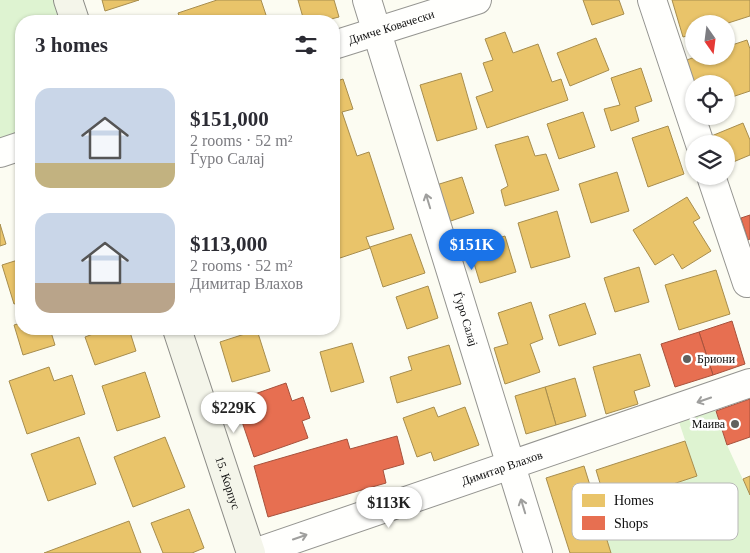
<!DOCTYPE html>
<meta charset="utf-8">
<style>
body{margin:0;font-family:Georgia,serif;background:#f2f2f3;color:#2b2b33;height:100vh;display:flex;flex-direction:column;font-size:19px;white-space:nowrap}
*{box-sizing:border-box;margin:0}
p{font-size:16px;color:#7c7c81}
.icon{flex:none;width:28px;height:28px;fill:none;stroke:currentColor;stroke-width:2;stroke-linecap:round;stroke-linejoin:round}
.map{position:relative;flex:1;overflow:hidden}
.drawer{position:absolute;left:15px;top:15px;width:325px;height:320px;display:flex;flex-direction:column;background:#fff;border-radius:20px;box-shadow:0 1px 4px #0004}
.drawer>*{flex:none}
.needle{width:32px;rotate:166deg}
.tools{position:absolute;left:685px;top:15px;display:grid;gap:10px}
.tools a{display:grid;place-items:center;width:50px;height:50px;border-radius:50%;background:#fff;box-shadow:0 1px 4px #0004;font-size:25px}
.price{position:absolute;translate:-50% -42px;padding:0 11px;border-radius:18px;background:#fff;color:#222;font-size:16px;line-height:32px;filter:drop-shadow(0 1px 2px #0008)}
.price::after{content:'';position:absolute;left:50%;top:30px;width:15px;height:11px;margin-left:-8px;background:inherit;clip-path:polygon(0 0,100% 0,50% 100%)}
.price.current{background:#1a73e8;color:#fff}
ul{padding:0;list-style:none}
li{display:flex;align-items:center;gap:15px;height:125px;padding:0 20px}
li span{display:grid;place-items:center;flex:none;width:140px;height:100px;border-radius:15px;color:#555}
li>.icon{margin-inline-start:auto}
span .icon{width:60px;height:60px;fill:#fffc;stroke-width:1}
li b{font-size:21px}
h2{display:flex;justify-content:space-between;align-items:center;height:60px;padding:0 20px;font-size:21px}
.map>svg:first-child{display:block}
.green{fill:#def3d1}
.homes{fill:#e9c46a;stroke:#a78d4e}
.shops{fill:#e76f51;stroke:#a6523d}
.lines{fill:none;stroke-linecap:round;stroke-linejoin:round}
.street-casing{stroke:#959591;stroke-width:30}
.secondary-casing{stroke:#8c8c87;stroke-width:30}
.street{stroke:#fffffd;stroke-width:28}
.secondary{stroke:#f4f5ea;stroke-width:28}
.oneway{stroke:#9f9f9d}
.poi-dot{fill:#61615e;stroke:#fff;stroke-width:2}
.labels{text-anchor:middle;stroke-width:5;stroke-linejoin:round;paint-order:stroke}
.street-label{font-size:12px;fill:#0e0e0e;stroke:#fff}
.poi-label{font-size:12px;fill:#0e0e0e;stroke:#fff;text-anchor:start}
.key{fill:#fff;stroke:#b7b7b7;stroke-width:1}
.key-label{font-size:14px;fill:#0e0e0e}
</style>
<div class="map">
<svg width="750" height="553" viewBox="0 0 750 553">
<rect width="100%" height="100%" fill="#fcfcf2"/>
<!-- green -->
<g class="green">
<polygon points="0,0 68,0 75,21 21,21 21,146 0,153"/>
<polygon points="711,398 727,445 750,495 750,553 611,553 597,508 697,476 675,410"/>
</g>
<!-- homes -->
<g class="homes">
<polygon points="102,0 139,0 105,11"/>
<polygon points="217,0 261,0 268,21 181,21 178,13"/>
<polygon points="298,0 334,0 339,17 323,21 304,21"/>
<polygon points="583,0 619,0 624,14 592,25"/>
<polygon points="672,0 750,0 750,16 725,24 694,24 694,34 683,37"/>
<polygon points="505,32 513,53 538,44 552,82 561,79 568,100 487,128 476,97 493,91 483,63 493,60 485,39"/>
<polygon points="596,38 609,70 570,86 557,53"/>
<polygon points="747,40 750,49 750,91 726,99 726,84 694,84 681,62 698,56 726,56 726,47"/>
<polygon points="641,68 652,101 635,107 639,121 611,131 604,109 620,105 611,78"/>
<polygon points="461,73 477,129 437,141 420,85"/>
<polygon points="343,79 353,109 342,112 357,156 369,152 394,229 366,237 370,248 334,260 334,82"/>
<polygon points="583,112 595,147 559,159 547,124"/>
<polygon points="743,123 750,140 750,155 726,165 726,144 712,144 709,137"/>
<polygon points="668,126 684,174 648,187 632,138"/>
<polygon points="528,136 535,156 546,154 559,190 505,206 501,190 508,186 495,145"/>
<polygon points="617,172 629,211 591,223 579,184"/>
<polygon points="462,177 474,213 445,223 433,186"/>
<polygon points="687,197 700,218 693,222 711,251 682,269 673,254 655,265 633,230"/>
<polygon points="557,211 570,257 531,268 518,223"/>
<polygon points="0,224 6,244 0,246"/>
<polygon points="411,234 425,273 383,287 370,247"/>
<polygon points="505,236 516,272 480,283 469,247"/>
<polygon points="21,259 21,302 14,304 2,265"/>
<polygon points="639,267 649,302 615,312 604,278"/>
<polygon points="716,270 730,314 679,330 665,285"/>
<polygon points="428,286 438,318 407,329 396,297"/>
<polygon points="531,302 543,339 530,344 540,372 505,384 494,348 508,344 498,313"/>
<polygon points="585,303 596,334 559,346 549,315"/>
<polygon points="21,323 21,329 50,329 55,345 23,355 14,325"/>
<polygon points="91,329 129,329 136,351 95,365 85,337 93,334"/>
<polygon points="257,330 270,371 232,382 220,342"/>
<polygon points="352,343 364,382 331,392 320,352"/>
<polygon points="449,345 461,384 397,403 390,377 412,370 408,357"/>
<polygon points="640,354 650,386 634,391 638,404 606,414 593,367"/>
<polygon points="49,367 54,381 72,375 85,414 27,434 9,381"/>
<polygon points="145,372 160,417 117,431 102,386"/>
<polygon points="575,378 586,416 556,425 545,387"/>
<polygon points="545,387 556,425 526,434 515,396"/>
<polygon points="434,407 438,417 465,407 479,445 434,461 431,452 417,457 403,418"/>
<polygon points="79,437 96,484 48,501 31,454"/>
<polygon points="165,437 185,487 133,507 114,457"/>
<polygon points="685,441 697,476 607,506 596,470"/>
<polygon points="584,466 597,508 611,553 570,553 546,478"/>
<polygon points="750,476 750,495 743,479"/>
<polygon points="189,509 204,548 192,553 163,553 151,523"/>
<polygon points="129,521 141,553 44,553"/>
</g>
<!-- shops -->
<g class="shops">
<polygon points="750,215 750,239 748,240 741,218"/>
<polygon points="732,321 745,364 713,375 699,332"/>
<polygon points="699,332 713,375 675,387 661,344"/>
<polygon points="286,383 292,401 303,397 310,418 302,421 308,438 254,457 235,401"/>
<polygon points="750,399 750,437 727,445 716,411"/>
<polygon points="397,436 404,464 383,470 386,483 268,517 254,466 347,439 350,449"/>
</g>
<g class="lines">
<defs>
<g id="street">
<path id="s1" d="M367,0L538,553"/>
<polyline points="652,0 700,144"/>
<path id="s2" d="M334,45L477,0"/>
<polyline points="0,153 21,146"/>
<polyline points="711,176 747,283"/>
<path id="s3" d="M254,553L750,383"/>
</g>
<g id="secondary">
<polyline points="68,0 75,21"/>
<path id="s4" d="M177,329L251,553"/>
</g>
</defs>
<!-- street casing -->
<use href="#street" class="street-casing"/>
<!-- secondary casing -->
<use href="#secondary" class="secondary-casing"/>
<!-- street -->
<use href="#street" class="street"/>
<!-- secondary -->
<use href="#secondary" class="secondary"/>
</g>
<!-- one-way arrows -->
<defs><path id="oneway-shaft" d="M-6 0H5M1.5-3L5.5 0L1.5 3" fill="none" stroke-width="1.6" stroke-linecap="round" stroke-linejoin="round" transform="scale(1.25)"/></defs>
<g class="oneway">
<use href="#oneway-shaft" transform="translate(428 201) rotate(-107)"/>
<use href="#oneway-shaft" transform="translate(704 400) rotate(161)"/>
<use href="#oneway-shaft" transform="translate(523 506) rotate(-107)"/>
<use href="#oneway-shaft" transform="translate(300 537) rotate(-19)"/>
</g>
<!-- markers -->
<g class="poi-dot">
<circle cx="687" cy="359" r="5"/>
<circle cx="735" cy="424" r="5"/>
</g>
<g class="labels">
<!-- street labels -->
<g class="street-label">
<text dy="4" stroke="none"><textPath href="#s2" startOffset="60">Димче Ковачески</textPath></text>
<text dy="4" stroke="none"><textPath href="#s1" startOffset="334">Ѓуро Салај</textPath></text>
<text dy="4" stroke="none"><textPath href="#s3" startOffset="262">Димитар Влахов</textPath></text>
<text dy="4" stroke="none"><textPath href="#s4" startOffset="162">15. Корпус</textPath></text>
</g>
<!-- poi labels -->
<g class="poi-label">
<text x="697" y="363">Бриони</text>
<text x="725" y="428" text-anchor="end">Маива</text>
</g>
</g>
<!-- legend -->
<rect x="572" y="483" width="166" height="57" rx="8" class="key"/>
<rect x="582" y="494" width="23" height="13" fill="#e9c46a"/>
<rect x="582" y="516" width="23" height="14" fill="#e76f51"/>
<g class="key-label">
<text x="614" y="505">Homes</text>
<text x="614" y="528">Shops</text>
</g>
</svg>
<div class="tools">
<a><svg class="needle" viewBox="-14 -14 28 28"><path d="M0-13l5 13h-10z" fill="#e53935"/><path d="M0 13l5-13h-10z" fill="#7c7c81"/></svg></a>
<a><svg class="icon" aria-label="locate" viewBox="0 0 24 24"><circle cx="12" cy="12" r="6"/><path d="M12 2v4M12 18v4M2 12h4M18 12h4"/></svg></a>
<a><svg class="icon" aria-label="layers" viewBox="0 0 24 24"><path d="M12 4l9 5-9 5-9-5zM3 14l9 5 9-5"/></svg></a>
</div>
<b class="price current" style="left:472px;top:271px">$151K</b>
<b class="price" style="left:234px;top:434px">$229K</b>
<b class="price" style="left:389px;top:529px">$113K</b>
<section class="drawer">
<h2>3 homes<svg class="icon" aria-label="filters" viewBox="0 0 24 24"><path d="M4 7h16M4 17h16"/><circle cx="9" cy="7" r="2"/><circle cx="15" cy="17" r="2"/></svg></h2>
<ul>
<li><span style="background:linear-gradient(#c9d6e8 75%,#c2b280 0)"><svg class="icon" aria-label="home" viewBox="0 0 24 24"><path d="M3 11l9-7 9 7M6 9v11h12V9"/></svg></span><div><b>$151,000</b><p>2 rooms · 52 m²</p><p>Ѓуро Салај</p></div></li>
<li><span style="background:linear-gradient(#c9d6e8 70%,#b9a48a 0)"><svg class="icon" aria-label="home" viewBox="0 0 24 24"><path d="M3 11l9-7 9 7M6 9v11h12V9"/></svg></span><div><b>$113,000</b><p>2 rooms · 52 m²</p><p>Димитар Влахов</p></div></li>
</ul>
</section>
</div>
